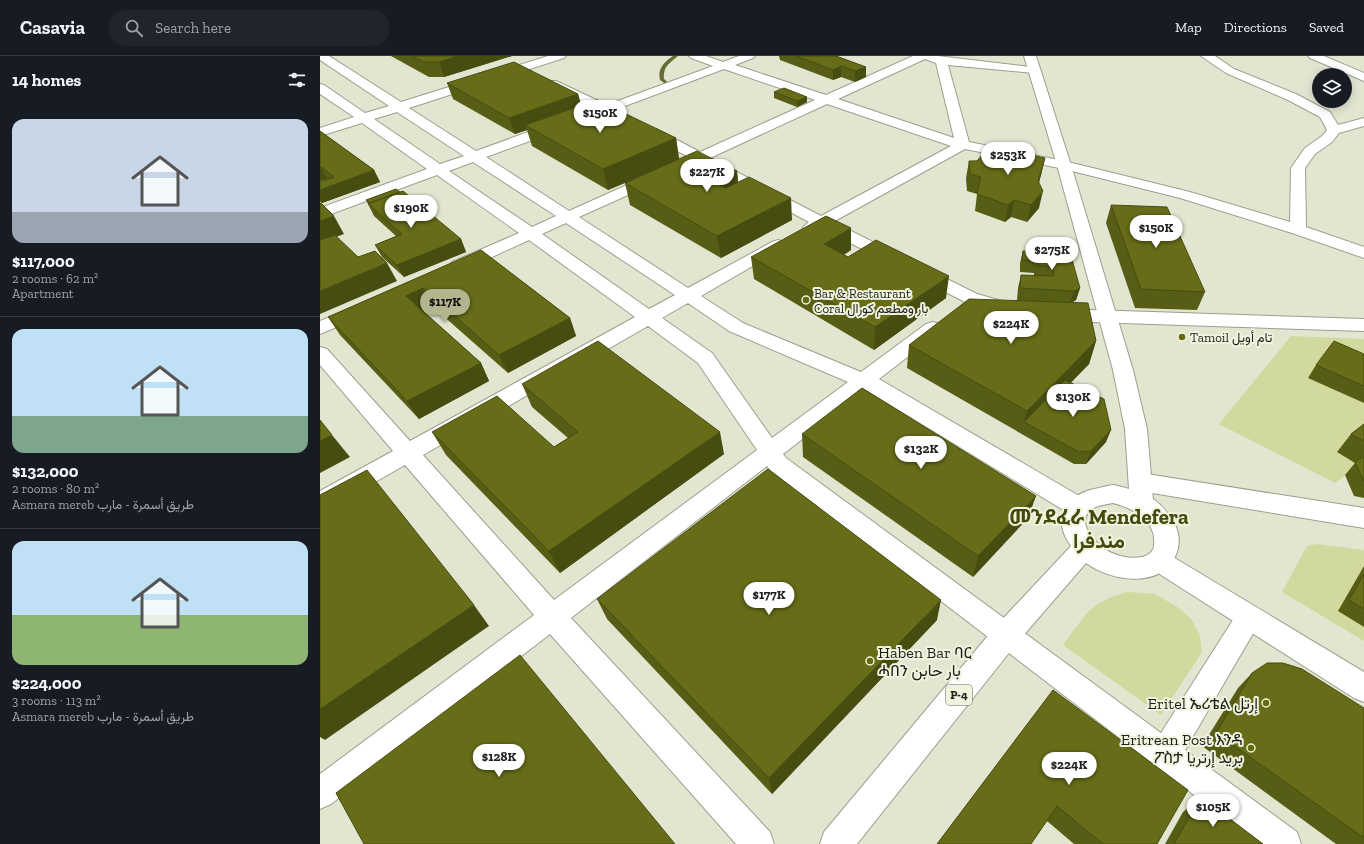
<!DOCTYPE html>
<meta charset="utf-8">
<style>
body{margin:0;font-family:"Zilla Slab",Vazirmatn,"Noto Sans Ethiopic",serif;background:#20242c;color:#f1f3f6;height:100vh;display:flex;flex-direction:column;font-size:15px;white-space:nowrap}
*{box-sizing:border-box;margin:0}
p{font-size:13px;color:#9ea1a6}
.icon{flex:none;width:22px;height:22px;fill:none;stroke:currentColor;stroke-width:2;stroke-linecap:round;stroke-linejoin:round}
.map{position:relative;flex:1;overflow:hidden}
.panel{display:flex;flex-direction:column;background:#171b24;width:320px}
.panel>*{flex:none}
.tools{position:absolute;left:992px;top:12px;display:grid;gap:8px}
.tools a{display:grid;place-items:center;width:40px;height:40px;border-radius:50%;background:#171b24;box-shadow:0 2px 10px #0003;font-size:20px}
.price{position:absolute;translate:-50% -34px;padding:0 9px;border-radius:14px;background:#fff;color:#222;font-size:13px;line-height:26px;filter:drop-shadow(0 1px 2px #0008)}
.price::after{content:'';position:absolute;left:50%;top:24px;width:12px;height:9px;margin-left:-6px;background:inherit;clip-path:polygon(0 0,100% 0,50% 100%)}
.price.current{background:#b2b58d;color:#111}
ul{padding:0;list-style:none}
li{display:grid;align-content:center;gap:8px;height:212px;padding:0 12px}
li+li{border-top:1px solid #363941}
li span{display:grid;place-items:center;height:124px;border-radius:12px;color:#555}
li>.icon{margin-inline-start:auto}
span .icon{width:72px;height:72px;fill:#fffc;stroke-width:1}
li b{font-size:17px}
h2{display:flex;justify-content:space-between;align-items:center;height:48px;padding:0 12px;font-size:17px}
header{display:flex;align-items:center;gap:24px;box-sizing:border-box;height:56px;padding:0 20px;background:#171b24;border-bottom:1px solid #363941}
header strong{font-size:19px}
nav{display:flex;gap:22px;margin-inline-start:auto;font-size:14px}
.search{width:280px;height:36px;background:#20242c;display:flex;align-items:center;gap:10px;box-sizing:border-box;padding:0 14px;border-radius:16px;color:#9ea1a6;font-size:15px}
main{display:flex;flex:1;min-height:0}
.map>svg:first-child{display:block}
.green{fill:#d2d99f}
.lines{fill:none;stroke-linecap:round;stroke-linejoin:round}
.stream{fill:#676c33;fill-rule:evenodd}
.minor-casing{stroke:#9c9f8c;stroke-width:2}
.secondary-casing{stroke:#9c9f8c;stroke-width:2}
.trunk-casing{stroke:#9c9f8c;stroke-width:2}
.minor{fill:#fff;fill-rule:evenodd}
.secondary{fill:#fff;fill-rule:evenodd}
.trunk{fill:#fff;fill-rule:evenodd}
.wall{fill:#585d15}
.shaded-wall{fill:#474c11}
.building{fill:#666c18;stroke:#474c11}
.poi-dot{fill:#646a0c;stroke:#f0f3de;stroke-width:1.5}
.labels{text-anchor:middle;stroke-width:4;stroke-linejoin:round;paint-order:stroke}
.shield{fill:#f0f3de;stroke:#5c5e53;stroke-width:1}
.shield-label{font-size:12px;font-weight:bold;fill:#1d1e17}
.poi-label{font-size:13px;fill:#1d1e17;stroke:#f0f3de;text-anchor:start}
.near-poi-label{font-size:16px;fill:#1d1e17;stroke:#f0f3de;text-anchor:end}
.town-label{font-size:21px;font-weight:bold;fill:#45490c;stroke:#f0f3de}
</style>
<header>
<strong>Casavia</strong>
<div class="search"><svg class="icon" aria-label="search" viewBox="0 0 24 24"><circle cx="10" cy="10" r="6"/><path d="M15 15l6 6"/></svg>Search here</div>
<nav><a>Map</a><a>Directions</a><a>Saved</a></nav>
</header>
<main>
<section class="panel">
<h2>14 homes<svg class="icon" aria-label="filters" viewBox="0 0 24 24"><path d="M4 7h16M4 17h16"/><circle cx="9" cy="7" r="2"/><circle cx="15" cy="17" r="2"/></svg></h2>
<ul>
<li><span style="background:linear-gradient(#c9d6e8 75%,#9aa5b1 0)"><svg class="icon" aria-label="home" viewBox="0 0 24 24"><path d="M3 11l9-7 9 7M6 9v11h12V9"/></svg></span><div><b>$117,000</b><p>2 rooms · 62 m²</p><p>Apartment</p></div></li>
<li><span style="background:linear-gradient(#bfe0f5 70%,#7fa58c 0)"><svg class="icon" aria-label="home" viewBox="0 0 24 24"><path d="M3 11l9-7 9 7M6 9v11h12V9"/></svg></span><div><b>$132,000</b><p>2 rooms · 80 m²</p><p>Asmara mereb طريق أسمرة - مارب</p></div></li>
<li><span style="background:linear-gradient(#bfe0f5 60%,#8fb573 0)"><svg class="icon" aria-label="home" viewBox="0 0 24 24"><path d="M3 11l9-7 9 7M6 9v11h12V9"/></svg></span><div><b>$224,000</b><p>3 rooms · 113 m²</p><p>Asmara mereb طريق أسمرة - مارب</p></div></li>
</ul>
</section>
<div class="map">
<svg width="1044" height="788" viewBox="0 0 1044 788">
<rect width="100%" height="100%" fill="#e2e6d1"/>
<!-- green -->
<g class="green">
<polygon points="971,280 1044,283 1044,376 1038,409 1015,427 899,368"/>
<polygon points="997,488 1044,494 1044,585 962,536 987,490"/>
<path d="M808,536L835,538L859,552L872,564L880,580L882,596L841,659L743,589C765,560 770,545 808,536Z"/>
</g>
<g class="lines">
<!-- stream -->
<path class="stream" d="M353,0H358C350,7 343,10 344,23L352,30L350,31L340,24C337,13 344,6 353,0Z"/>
<defs>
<g id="minor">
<path d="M0,0H9L81,46L228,0H246L244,2L89,52L156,95L233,67H243L245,70L243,73L166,101L249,155L329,119L334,118L339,119L341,122L339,125L259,161L368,232L452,186L458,184L464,186L466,189L464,192L381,240L423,267L541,316L606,268L613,266L620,268L622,272L620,276L559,323L766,444L770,451L766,458L758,460L750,458L546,334L463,398L466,402L841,677L920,553L929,549L938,553L942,561L938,569L865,694L977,776L981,788H938L450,414L447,410L251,562L450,776L454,788H416L230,578L11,748L0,753V718L214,559L85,409L8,453L0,455V435L73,395L0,309V291L7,293L90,385L315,261L209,184L144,214L138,215L132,214L130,210L132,206L199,177L117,119L0,162V152L107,113L42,67L0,80V72L34,61L0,38V28L4,29L45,57L69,50L0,4ZM77,56L144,100L120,108L54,63ZM153,106L236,160L212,171L129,115ZM246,167L355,239L329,253L222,178ZM368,247L409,275L528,326L452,382L392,297L342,262ZM328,270L378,307L437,394L234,544L103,399Z"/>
<path d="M369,0H386L403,6L419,0H435L433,2L415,9L506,39L593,0H618L718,12L720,14L718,16L714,17L628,9L649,86L744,105L870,136L970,166L971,112L985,92L1002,80L1007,74L1000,61L968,44L906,17L881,0H895L914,13L976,38L1010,56L1018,69L1044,62V70L1019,77L1012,86L995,98L985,112L986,171L1044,191V202L972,177L860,142L744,113L645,93L513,166L657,238L689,247L692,251L689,255L683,257L645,246L501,172L491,176L485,174L483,171L489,166L379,107L370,110L365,109L363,106L369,101L326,79L324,76L326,73H336L380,96L495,44L404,13L297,53L305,59L304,62C297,63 294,60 288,58C283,57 279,60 274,59L273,56L276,53L228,31L226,28L228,25H236L287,49L393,10L371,2ZM605,3L616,7L634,82L518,43ZM507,48L631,90L501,160L390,102Z"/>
<polygon points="988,0 1004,0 1044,17 1044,25 990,2"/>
<polygon points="39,249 45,251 48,255 45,259 0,278 0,265"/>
<polygon points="741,253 1044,263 1044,275 741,265 735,263 732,259 735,255"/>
<polygon points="820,417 1044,452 1044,472 820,435 812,432 809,426 812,420"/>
</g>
<polygon id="secondary" points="839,494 848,498 1044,616 1044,646 1034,642 830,512 826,505 830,498"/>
<path id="trunk" d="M704,0H716L751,109L813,314L827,373L833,443C843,450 849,458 855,469C860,479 860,490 855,501C839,533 790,525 766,507L696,588L537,788H500L504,776L676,570L751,490C730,461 747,437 779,432C784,431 789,429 794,429C799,430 805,432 809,433L805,373L793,314L737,109ZM793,447C813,452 837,465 834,489C834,495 828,500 822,501C813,503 800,501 792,497C780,492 757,470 768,457C774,449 784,449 793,447Z"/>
</defs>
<!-- minor casing -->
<use href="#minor" class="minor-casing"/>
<!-- secondary casing -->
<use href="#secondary" class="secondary-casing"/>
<!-- trunk casing -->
<use href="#trunk" class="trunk-casing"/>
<!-- minor -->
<use href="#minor" class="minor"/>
<!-- secondary -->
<use href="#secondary" class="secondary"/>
<!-- trunk -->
<use href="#trunk" class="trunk"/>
</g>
<!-- wall -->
<g class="wall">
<polygon points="71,0 192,0 124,21 109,21"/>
<polygon points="459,0 516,0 546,11 546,21 535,26 521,21 513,24 460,4"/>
<polygon points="127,27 258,38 261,49 356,82 359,103 417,115 418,126 472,164 401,202 310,149 305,127 288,134 212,90 207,74 195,78 133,43"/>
<polygon points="454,36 487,41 487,46 477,51 454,42"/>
<polygon points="0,75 54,114 60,126 2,147 0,146 0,126 8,123 0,125"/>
<polygon points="725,102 719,127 719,152 707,166 691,161 685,166 655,155 657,138 647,135 646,122 649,105"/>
<polygon points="46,144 141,183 146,196 84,221 62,201 55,189 76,180 54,160"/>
<polygon points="791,149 885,236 877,254 815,252 786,167"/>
<polygon points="720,192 760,232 756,244 753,246 776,285 769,308 750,327 786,386 766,408 754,408 587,312 589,289 697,244 698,232 701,219 714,220 714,217 700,216 700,207 703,195 719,196"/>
<polygon points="161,194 250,262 256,280 188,317 112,250 103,255 161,307 169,325 99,363 20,279 8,261"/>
<polygon points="531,194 524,199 626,242 554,294 434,223 431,201"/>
<polygon points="1044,298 1044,347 988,322 996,309"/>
<polygon points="202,328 404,398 240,517 126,399 112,376 234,391 248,382 212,351"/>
<polygon points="1044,368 1044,442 1034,440 1025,419 1035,407 1017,396 1031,378"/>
<polygon points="482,378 708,462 653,521 483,401"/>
<polygon points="1044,510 1044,571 1018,555"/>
<polygon points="277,543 617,564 452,738 287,563"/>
<polygon points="932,617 1044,652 1044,788 1016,788 882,690 918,632"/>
<polygon points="733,634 837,788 754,788 727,765"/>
<polygon points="881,741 943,788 845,788 863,756"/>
</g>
<!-- shaded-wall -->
<g class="shaded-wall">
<polygon points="139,0 192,0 124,21 119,6"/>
<polygon points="521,10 521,21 513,24 513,14"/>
<polygon points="546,11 546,21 535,26 535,15"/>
<polygon points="258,38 262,53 205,69 207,74 195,78 189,62"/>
<polygon points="487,41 487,46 477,51 477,45"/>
<polygon points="356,82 359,103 288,134 283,113"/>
<polygon points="725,102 721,119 714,142 718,125"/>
<polygon points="0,111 1,111 7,123 0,125"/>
<polygon points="54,114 60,126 2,147 0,143 0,134"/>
<polygon points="417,115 419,136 397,147 394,126"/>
<polygon points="723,135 719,152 707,166 711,149"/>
<polygon points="471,142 472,164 401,202 397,180"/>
<polygon points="694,144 691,161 685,166 688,149"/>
<polygon points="14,160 24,178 0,187 0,165"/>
<polygon points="531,172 531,194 504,210 504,188"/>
<polygon points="141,183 146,196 84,221 77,209"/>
<polygon points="67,207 77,225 0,258 0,235"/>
<polygon points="629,220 626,242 554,294 555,271"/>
<polygon points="103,232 112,250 96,258 86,240"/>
<polygon points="760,232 756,244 750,247 754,235"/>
<polygon points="250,262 256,280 188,317 179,299"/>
<polygon points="776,285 769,308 710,369 704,366 707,355"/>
<polygon points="161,307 169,325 99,363 87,345"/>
<polygon points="791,374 786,386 766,408 771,395"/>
<polygon points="400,376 404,398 240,517 229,495"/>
<polygon points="12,379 30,401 0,417 0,385"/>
<polygon points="716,440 708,462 653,521 658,500"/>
<polygon points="621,544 617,564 452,738 449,722"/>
<polygon points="154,549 169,570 5,684 0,681 0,653"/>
</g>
<!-- building -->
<g class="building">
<polygon points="93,0 139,0 119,6 103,6"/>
<polygon points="476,0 516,0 546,11 535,15 521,10 513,14"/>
<polygon points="194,6 258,38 189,62 127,27"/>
<polygon points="464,32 487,41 477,45 454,36"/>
<polygon points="277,44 356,82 283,113 205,69"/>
<polygon points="0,75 54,114 0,134 0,126 14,121 1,111 0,111"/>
<polygon points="670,90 725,102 718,125 723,135 711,149 694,144 688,149 657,138 661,121 650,118 649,105 657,105"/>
<polygon points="377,95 417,115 394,126 406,132 429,121 471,142 397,180 305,127"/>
<polygon points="76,133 80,136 50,147 46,144"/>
<polygon points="83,135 141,183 77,209 55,189 82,178 48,148"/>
<polygon points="1,147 14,160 0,165 0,148"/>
<polygon points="791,149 847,151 885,236 821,233"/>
<polygon points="506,160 531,172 504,188 528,201 556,184 629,220 555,271 431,201"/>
<polygon points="15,179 38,201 55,195 67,207 0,235 0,184"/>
<polygon points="720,192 749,193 760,232 754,235 700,232 701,219 734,220 733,211 718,210 717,205 702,204 703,195 720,196"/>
<polygon points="161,194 250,262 179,299 103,232 86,240 161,307 87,345 8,261"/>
<polygon points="649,243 768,247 776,285 707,355 589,289"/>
<polygon points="278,285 400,376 229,495 112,376 177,340 234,391 258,376 202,328"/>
<polygon points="1014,285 1044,298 1044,330 996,309"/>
<polygon points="745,324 784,343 791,374 771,395 759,396 704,366"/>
<polygon points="542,332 716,440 658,500 482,378"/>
<polygon points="0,364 12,379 0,385"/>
<polygon points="1044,368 1044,385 1031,378"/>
<polygon points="1044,400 1044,426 1035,406"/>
<polygon points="448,413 621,544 449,722 277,543"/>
<polygon points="47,414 154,549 0,653 0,439"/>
<polygon points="1044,518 1044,553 1029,544"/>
<polygon points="200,599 355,788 44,788 16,737"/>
<polygon points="947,607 963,607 982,613 1044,652 1044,782 896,677 932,617"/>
<polygon points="733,634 868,734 837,788 783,788 737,750 711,788 617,788"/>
<polygon points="881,741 943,788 854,788"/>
</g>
<!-- markers -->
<g class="poi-dot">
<circle cx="486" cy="244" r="4"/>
<circle cx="862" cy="281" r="4"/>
<circle cx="550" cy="605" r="4"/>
<circle cx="946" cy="647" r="4"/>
<circle cx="931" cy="692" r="4"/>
</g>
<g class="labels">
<!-- shield labels -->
<rect class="shield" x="626" y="629" width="26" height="20" rx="3"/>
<g class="shield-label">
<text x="639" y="643">P-4</text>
</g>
<!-- poi labels -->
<g class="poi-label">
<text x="494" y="242">Bar &amp; Restaurant<tspan x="494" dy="15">Coral بار ومطعم كورال</tspan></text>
<text x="870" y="286">Tamoil تام أويل</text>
</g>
<!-- near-poi labels -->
<g class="near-poi-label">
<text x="558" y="602" text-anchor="start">Haben Bar ባር<tspan x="558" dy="18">ሓበን بار حابن</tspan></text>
<text x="938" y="653">Eritel ኤሪቴል إرتل</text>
<text x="923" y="689">Eritrean Post እንዳ<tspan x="923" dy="18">ፖስታ بريد إرتريا</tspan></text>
</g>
<!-- town labels -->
<g class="town-label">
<text x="779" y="468">መንደፈራ Mendefera<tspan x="779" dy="24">مندفرا</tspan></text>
</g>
</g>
</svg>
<div class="tools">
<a><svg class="icon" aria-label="layers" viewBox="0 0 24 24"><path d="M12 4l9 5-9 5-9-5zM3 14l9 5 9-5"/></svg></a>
</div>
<b class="price" style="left:280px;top:78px">$150K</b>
<b class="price" style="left:688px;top:120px">$253K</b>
<b class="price" style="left:387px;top:137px">$227K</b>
<b class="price" style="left:91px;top:173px">$190K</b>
<b class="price" style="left:836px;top:193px">$150K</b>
<b class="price" style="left:732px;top:215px">$275K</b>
<b class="price current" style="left:125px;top:267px">$117K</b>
<b class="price" style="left:691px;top:289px">$224K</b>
<b class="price" style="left:753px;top:362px">$130K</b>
<b class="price" style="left:601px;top:414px">$132K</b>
<b class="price" style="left:449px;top:560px">$177K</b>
<b class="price" style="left:179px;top:722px">$128K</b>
<b class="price" style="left:749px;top:730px">$224K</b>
<b class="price" style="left:893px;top:772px">$105K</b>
</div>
</main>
